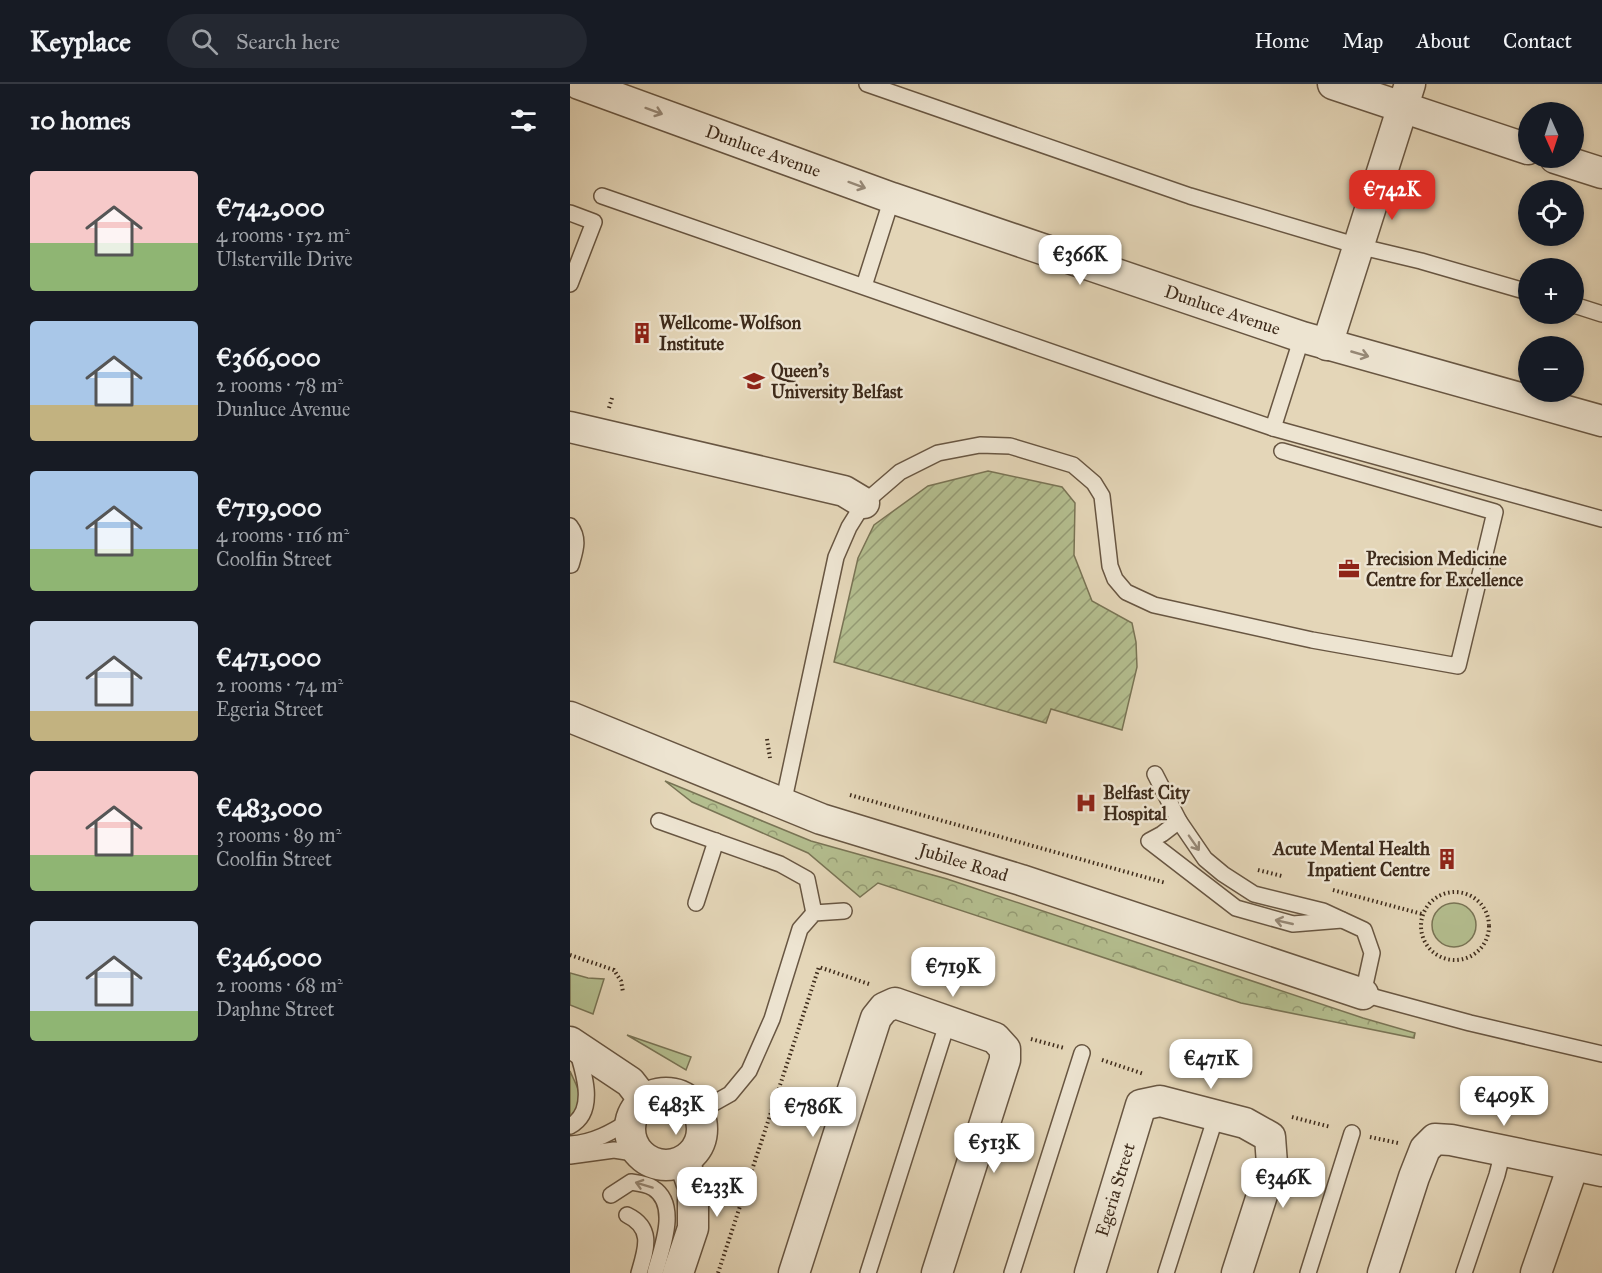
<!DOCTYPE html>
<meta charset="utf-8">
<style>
body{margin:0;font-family:"IM FELL Great Primer",serif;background:#242831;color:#f1f3f6;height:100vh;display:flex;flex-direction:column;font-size:22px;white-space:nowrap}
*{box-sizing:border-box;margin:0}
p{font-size:20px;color:#9ea1a6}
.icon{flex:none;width:33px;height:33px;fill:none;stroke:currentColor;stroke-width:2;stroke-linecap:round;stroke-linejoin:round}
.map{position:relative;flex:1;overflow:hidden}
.panel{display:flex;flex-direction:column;background:#171b24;width:570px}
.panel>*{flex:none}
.needle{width:39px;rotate:177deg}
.tools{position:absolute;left:948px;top:18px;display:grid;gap:12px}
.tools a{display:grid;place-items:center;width:66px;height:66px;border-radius:50%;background:#171b24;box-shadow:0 3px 9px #0003;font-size:30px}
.price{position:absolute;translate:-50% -51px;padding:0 14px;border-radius:12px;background:#fff;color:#222;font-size:20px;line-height:39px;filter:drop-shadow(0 2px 3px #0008)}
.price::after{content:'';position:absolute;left:50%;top:36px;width:18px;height:14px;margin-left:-9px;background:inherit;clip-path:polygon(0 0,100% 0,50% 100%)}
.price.selected{background:#d93025;color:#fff}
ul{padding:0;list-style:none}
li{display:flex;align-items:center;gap:18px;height:150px;padding:0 30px}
li span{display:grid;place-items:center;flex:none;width:168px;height:120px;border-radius:6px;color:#555}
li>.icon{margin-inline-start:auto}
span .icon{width:72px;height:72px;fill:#fffc;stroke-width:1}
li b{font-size:26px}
h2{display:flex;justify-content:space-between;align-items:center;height:72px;padding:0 30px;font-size:26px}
header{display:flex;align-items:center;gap:36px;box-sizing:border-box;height:84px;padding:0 30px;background:#171b24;border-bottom:2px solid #363941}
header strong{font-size:28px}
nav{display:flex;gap:33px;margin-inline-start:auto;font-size:21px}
.search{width:420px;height:54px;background:#242831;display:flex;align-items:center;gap:15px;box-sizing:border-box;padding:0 21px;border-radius:33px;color:#9ea1a6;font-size:22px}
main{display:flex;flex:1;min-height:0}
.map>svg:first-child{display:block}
.grass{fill:#b4be8f;stroke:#797455;stroke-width:1.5}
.forest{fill:url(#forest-crowns);stroke:#797455;stroke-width:1.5}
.garden{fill:url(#garden-furrows);stroke:#797455;stroke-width:1.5}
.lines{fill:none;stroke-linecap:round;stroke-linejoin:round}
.lane-casing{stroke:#685642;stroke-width:18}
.street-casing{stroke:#685642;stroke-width:33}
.path{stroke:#3e2b1b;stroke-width:4;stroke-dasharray:1.5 3;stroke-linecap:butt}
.lane{stroke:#ede4d1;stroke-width:15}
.street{stroke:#ede4d1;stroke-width:30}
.oneway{stroke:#968876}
.labels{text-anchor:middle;stroke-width:5;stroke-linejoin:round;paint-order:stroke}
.street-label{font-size:18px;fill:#3e2b1b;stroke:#ede4d1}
.poi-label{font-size:18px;font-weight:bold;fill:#3e2b1b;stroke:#ede4d1;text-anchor:start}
</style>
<header>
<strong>Keyplace</strong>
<div class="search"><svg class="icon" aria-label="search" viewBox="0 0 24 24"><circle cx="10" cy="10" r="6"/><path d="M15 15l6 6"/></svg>Search here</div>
<nav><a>Home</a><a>Map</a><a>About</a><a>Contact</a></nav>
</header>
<main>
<section class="panel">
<h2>10 homes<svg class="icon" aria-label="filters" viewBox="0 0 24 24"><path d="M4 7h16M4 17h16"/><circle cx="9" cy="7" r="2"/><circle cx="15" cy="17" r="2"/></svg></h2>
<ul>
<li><span style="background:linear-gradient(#f6c9c9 60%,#8fb573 0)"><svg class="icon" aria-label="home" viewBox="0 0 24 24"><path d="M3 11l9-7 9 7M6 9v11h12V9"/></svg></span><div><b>€742,000</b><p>4 rooms · 152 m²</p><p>Ulsterville Drive</p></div></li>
<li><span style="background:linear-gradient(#a9c7e8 70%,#c2b280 0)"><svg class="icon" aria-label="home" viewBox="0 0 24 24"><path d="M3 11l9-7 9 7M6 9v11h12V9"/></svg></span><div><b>€366,000</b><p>2 rooms · 78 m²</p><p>Dunluce Avenue</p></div></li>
<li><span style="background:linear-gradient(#a9c7e8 65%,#8fb573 0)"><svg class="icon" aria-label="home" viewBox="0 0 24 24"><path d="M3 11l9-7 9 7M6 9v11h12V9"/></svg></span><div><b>€719,000</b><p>4 rooms · 116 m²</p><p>Coolfin Street</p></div></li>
<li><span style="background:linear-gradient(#c9d6e8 75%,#c2b280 0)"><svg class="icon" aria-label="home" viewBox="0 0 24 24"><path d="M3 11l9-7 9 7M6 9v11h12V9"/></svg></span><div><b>€471,000</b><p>2 rooms · 74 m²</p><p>Egeria Street</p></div></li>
<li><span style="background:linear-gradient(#f6c9c9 70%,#8fb573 0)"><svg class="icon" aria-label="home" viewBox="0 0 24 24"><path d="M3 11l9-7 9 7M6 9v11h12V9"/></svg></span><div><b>€483,000</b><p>3 rooms · 89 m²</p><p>Coolfin Street</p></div></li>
<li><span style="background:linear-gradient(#c9d6e8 75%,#8fb573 0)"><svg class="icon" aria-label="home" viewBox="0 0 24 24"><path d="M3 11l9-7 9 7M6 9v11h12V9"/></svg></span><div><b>€346,000</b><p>2 rooms · 68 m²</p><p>Daphne Street</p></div></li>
</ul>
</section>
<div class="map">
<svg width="1032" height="1189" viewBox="0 0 1032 1189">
<defs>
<pattern id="forest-crowns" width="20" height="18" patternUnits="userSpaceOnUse" patternTransform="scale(1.5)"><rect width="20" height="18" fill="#b4be8f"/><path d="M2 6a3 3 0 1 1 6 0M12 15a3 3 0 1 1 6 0" fill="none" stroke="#949b74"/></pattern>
<pattern id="garden-furrows" width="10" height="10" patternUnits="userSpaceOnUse" patternTransform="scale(1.5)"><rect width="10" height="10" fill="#b4be8f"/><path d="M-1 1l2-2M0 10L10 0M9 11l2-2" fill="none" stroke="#949b74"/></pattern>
</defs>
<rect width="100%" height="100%" fill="#e4d6b8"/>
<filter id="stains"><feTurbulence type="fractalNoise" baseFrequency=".00333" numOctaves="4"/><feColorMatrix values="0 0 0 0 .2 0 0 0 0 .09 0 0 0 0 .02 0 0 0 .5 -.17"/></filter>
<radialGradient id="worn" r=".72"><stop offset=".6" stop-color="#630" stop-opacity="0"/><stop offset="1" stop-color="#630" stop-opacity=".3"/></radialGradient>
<!-- grass -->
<g class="grass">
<circle cx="884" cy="841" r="22"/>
<polygon points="0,889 18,894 34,895 23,930 0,921"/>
<polygon points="57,951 121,973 116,986"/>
<path d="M0,987C8,1006 18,1017 0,1033Z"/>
</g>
<!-- forest -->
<polygon class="forest" points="95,697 241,757 377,795 793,934 845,949 844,954 671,919 308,799 290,813 238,769 122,718"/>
<!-- garden -->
<polygon class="garden" points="418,387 492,403 505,419 504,471 522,517 562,539 566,558 567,583 552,646 481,625 476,639 264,578 288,474 304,441 358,402"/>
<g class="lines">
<defs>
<g id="lane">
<polyline points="297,0 620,112 788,162 851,177 958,208"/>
<polyline points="32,112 588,305 703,344 1032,435"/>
<polyline points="0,129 24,138 0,200"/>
<polyline points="294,202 322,114"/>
<polyline points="1004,221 1032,230"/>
<polyline points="703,344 732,253"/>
<path d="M0,442C10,455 5,467 1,481"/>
<polyline points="585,690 609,737 635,775 653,790 684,810 753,827 794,846 802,869 793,910 900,939 1032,970"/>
<polyline points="213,720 266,473 279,443 294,419 330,388 368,369 410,361 440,362 503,381 524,399 532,412 540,482 545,495 556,508 584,521 742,556 888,582 925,428 712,367"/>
<polyline points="89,737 210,780 237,795 244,829"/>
<polyline points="609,737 592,750 579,757 666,824 723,840 772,836"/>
<polyline points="126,819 146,757"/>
<polyline points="128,1028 160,1010 179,987 202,935 230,845 244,829 274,827"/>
<path d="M0,1042C27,1028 14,989 7,966"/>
<path d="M0,1060C23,1059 42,1048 61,1036"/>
<polyline points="0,1072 44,1066 70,1070"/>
<path d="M41,1111L61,1098C68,1099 77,1100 83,1104C110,1121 91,1166 85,1189"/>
<path d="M57,1131C84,1144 76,1165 69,1189"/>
<polyline points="298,1189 378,937"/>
<polyline points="442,1189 512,969"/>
<polyline points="596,1189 646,1032"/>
<polyline points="738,1189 782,1049"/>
<polyline points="894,1189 927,1091 933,1067"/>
</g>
<g id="street">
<path id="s1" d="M9,0L322,114L732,253L1032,337"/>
<polyline points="763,0 958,65"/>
<polyline points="985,74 1032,89"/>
<polyline points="757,261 840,0"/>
<polyline points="0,343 274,407 294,419"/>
<path id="s2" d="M0,633L251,735L451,796L793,910"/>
<polyline points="0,958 60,998 74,1016"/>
<circle cx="96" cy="1045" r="36"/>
<polyline points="108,1189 123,1144 123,1103 114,1077"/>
<polyline points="224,1189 306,934 314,924 325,919 425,954 435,965 435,976 367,1189"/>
<path id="s3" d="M520,1189L571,1021L590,1017L675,1039L700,1053L702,1080L667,1189"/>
<polyline points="813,1189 844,1093 855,1065 865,1055 881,1056 1032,1087"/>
<polyline points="966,1189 1003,1082"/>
</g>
</defs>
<!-- lane casing -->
<use href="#lane" class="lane-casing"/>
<!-- street casing -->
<use href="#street" class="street-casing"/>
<!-- path -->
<g class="path">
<polyline points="39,324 42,314"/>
<polyline points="197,655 200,674"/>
<polyline points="280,711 596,799"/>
<polyline points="688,786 712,792"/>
<polyline points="763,806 852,830"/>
<circle cx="885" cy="842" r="34"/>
<polyline points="0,871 44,886 51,897 53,908"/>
<polyline points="461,955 494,964"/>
<polyline points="532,976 574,990"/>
<polyline points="722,1033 761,1043"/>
<polyline points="800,1053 828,1059"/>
<polyline points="148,1189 249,883 299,900"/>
</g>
<!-- lane -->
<use href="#lane" class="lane"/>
<!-- street -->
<use href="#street" class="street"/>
</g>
<!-- one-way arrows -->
<defs><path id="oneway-shaft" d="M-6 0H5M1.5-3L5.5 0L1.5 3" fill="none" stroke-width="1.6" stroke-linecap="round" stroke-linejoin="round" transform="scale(1.5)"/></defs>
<g class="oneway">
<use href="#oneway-shaft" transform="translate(84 27) rotate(20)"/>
<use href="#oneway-shaft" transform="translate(287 101) rotate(20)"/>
<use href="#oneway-shaft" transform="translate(790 270) rotate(16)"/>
<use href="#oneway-shaft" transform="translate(624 759) rotate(55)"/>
<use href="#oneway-shaft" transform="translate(714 838) rotate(-167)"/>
<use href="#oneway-shaft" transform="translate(74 1101) rotate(-163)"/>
</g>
<!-- icons -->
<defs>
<symbol id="building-bare" viewBox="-9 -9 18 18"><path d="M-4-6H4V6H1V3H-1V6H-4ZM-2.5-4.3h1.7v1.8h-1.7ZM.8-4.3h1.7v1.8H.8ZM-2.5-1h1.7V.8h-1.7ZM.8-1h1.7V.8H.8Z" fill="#8f2418" stroke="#ede4d1" stroke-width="2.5" paint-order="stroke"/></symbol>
<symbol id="university-bare" viewBox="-9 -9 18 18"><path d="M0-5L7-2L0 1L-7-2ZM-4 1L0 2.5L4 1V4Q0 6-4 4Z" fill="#8f2418" stroke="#ede4d1" stroke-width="2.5" paint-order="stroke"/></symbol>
<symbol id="office-bare" viewBox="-9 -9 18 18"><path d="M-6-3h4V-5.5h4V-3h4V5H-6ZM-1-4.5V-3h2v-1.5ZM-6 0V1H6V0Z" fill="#8f2418" stroke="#ede4d1" stroke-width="2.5" paint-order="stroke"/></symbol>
<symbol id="hospital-bare" viewBox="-9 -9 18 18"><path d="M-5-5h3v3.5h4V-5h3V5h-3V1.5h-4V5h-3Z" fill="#8f2418" stroke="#ede4d1" stroke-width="2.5" paint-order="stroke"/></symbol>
</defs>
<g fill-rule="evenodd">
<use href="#building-bare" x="57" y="234" width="30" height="30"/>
<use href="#university-bare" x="169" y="282" width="30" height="30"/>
<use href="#office-bare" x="764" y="470" width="30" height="30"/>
<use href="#hospital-bare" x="501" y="704" width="30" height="30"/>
<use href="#building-bare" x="862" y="760" width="30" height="30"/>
</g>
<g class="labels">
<!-- street labels -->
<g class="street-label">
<text dy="6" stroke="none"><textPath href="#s1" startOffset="196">Dunluce Avenue</textPath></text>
<text dy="6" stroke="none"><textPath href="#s1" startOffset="682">Dunluce Avenue</textPath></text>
<text dy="6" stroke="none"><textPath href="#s2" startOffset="420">Jubilee Road</textPath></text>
<text dy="6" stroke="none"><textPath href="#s3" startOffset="87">Egeria Street</textPath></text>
</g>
<!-- poi labels -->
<g class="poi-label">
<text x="89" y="245">Wellcome-Wolfson<tspan x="89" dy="21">Institute</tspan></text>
<text x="201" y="293">Queen's<tspan x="201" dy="21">University Belfast</tspan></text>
<text x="796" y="481">Precision Medicine<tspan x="796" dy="21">Centre for Excellence</tspan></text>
<text x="533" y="715">Belfast City<tspan x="533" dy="21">Hospital</tspan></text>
<text x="860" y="771" text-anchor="end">Acute Mental Health<tspan x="860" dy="21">Inpatient Centre</tspan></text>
</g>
</g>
<rect width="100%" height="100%" filter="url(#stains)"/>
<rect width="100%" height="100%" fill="url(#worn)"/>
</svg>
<div class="tools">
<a><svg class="needle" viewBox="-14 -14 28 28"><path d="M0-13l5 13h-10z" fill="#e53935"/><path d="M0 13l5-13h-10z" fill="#9ea1a6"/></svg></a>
<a><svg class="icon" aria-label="locate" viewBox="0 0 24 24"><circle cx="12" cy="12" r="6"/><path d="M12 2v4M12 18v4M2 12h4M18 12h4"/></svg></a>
<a>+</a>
<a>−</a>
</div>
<b class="price selected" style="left:822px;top:137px">€742K</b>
<b class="price" style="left:510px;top:202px">€366K</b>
<b class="price" style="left:383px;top:914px">€719K</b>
<b class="price" style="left:641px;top:1006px">€471K</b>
<b class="price" style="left:934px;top:1043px">€409K</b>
<b class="price" style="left:106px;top:1052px">€483K</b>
<b class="price" style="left:243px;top:1054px">€786K</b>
<b class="price" style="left:424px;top:1090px">€513K</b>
<b class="price" style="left:713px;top:1125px">€346K</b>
<b class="price" style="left:147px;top:1134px">€233K</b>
</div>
</main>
